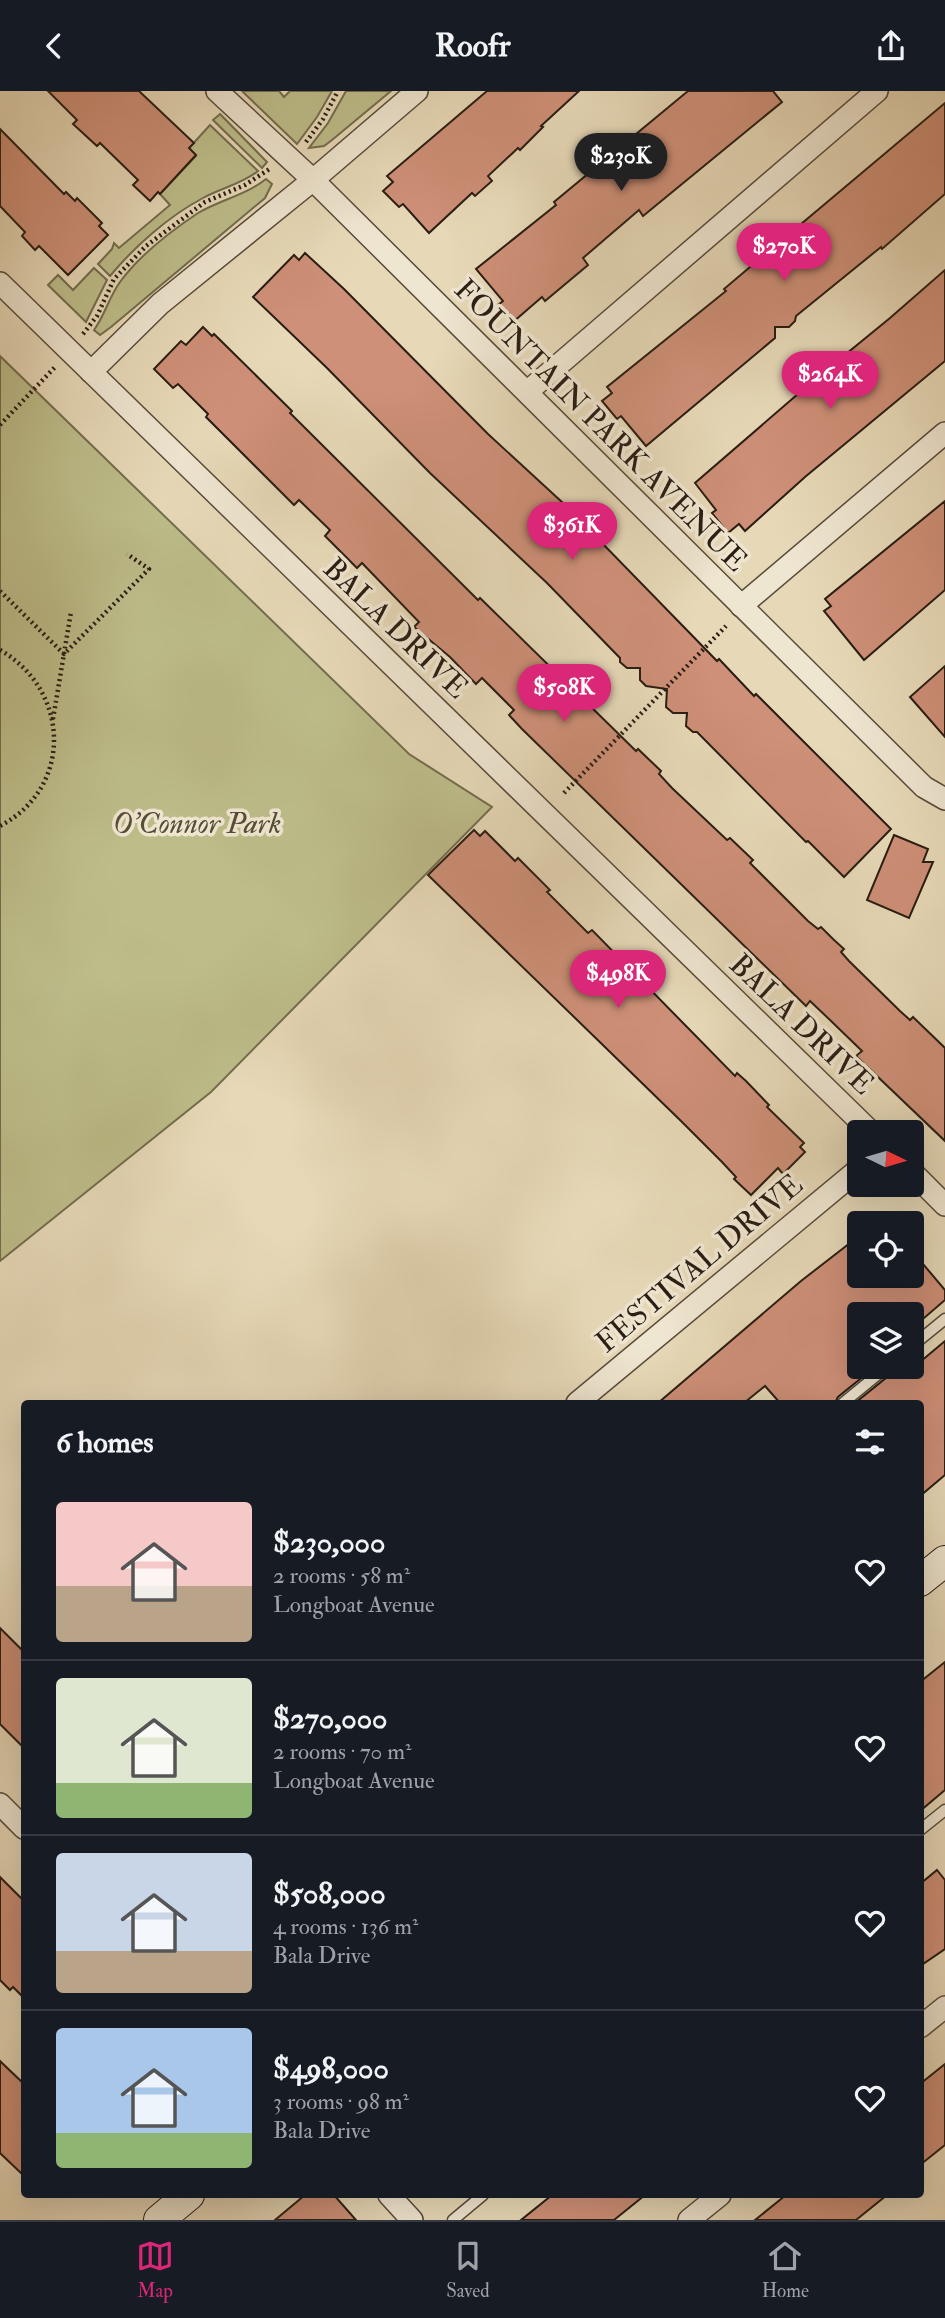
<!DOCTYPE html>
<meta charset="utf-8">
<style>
body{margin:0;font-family:"IM FELL Double Pica",serif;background:#20242c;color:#f1f3f6;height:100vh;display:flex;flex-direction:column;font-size:26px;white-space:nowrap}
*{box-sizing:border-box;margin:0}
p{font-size:23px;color:#9ea1a6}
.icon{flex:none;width:38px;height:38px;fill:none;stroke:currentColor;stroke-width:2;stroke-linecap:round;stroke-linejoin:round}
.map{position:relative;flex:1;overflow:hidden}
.side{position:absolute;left:21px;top:1309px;width:903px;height:798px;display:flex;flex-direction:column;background:#171b24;border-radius:7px;box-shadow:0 7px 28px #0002}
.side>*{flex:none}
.needle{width:46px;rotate:95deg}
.controls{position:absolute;left:847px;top:1029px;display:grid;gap:14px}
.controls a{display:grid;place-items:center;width:77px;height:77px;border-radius:7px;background:#171b24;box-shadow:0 7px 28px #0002;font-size:35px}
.price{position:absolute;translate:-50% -60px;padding:0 16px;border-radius:24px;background:#db2777;color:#fff;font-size:23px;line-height:46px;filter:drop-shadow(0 2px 4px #0008)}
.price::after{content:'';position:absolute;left:50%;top:42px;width:21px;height:16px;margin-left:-10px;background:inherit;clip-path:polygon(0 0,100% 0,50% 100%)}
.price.on{background:#222;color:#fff}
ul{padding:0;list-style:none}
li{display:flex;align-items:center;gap:21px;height:175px;padding:0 35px}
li+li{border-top:2px solid #363941}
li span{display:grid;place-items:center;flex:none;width:196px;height:140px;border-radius:7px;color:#555}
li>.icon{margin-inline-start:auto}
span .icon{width:84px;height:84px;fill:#fffc;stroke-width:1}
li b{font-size:30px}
h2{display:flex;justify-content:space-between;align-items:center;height:84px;padding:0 35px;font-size:30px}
header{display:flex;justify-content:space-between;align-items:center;height:91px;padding:0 35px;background:#171b24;font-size:32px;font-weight:700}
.tab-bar{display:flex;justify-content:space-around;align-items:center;height:98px;border-top:2px solid #363941;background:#171b24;font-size:19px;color:#9ea1a6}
.tab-bar a{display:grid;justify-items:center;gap:4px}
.tab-bar .on{color:#db2777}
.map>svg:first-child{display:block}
.green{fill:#bdbd8a;stroke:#736d4e;stroke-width:2}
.building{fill:#ce9078;stroke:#291d12;stroke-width:2}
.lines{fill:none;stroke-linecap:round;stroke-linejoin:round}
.lane-casing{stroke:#584c3c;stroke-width:13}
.street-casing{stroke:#584c3c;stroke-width:24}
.secondary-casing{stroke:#291d12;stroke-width:32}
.path{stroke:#291d12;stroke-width:4.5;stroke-dasharray:2 3.5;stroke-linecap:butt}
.lane{stroke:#efe6d1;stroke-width:10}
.street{stroke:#efe6d1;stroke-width:21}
.secondary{stroke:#efe6d1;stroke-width:30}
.labels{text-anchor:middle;stroke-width:7;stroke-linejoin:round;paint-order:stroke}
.street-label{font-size:30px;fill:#291d12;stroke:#efe6d1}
.park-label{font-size:30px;font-style:italic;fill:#554d36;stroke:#efe6d1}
</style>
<header><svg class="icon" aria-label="back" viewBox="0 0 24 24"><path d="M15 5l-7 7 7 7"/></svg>Roofr<svg class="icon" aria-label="share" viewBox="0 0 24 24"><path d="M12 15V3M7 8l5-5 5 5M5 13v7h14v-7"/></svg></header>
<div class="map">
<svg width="945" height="2129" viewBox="0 0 945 2129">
<rect width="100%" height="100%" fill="#e7d9b8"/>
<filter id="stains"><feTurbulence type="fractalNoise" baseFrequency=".00286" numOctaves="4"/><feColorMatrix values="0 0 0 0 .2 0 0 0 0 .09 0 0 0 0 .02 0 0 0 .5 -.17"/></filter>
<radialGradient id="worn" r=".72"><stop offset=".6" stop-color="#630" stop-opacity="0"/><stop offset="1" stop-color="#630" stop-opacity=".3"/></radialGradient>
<!-- green -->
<g class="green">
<polygon points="242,0 279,0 284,6 290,0 332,0 317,26 297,53"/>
<polygon points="346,0 391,0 332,49 324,55 309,57 328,32"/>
<polygon points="220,23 267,71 262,77 213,29"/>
<path d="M210,34L258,80C242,93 221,97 203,107C169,125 135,155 110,185L98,173L112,158L114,152L119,157L170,114L160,103L196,65L189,57Z"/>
<path d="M266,88L272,93L265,107L111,236L100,244L94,239C105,224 109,206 120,191C139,165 171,140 198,122C220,109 246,104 266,88Z"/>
<polygon points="94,177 107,189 86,231 48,194 58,184 73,199"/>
<polygon points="0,265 409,663 492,716 211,1001 0,1170"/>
</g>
<!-- building -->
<g class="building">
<polygon points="48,0 139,0 194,52 189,57 196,64 160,103 158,101 150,110 133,94 138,89 100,52 97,55 73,33 77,29"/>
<polygon points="487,0 579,0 541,35 543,36 520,59 518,57 488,85 492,90 475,105 472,102 429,142 403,113 399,116 383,100 393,91 387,85"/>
<polygon points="688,0 773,0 782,11 643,125 639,119 583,167 588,174 545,210 542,206 513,231 498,214 503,210 476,178 556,114 554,111"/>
<polygon points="945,12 945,103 882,158 881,156 796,225 795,230 789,236 775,236 775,247 646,355 621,325 617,328 602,310 612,302 607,296 726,200 724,198 763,165"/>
<polygon points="0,38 64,103 66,101 75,110 77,107 102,132 99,135 108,144 68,184 39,155 35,159 22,145 25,141 0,115"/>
<polygon points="305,162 344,198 488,343 563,412 717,570 719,568 754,605 756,603 891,738 844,786 808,750 806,751 697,641 693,641 686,635 687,622 673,622 666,616 667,598 646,595 640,589 640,577 627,577 620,571 620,567 547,492 430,382 327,277 253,206 294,164 299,169"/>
<polygon points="945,179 945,270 805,386 745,440 739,433 728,442 712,422 716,419 695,392 821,283 834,284 835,272 890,227"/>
<polygon points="203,236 212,245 214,243 292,320 290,322 478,509 480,507 636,660 638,658 661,680 659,683 672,697 727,749 730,747 753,769 750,772 808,830 818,838 821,836 833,848 844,858 841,861 849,870 900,920 910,929 913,926 945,957 945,1050 856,965 862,960 830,929 810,910 806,915 522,638 509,624 514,619 482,587 476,593 450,566 414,536 419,531 362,472 357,477 325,445 330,439 299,409 294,414 206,326 208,323 178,293 173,297 154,278 181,250 186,254"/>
<polygon points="945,410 945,499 864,569 824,520 831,515 825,508"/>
<polygon points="945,575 945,646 910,606"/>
<polygon points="474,739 480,745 485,740 515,770 518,767 550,799 547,801 588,842 592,839 735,985 737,982 746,990 769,1014 767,1016 804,1052 800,1056 805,1061 783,1083 778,1077 751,1104 734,1088 736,1086 722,1071 681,1030 428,784"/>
<polygon points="894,744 928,758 923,771 933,771 909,827 867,809"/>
<polygon points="859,1145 859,1185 912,1185 912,1160 945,1199 945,1209 916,1234 912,1230 912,1223 859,1223 859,1276 875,1276 838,1306 835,1312 780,1312 765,1295 744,1312 658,1312 801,1190"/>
<polygon points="945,1250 945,1384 920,1405 920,1312 855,1312 892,1282 895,1276 914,1276"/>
<polygon points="0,1537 24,1561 24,1657 0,1633"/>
<polygon points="945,1571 945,1699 920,1720 920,1591"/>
<polygon points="937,1779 945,1789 945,1858 920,1875 920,1793"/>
<polygon points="0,1786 24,1810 24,1907 13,1896 10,1899 0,1889"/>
<polygon points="0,1970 24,1993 24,2085 0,2062"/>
<polygon points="945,1973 945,2054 920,2074 920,1993"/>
<polygon points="305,2104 334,2104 356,2129 275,2129"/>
<polygon points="552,2104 645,2104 614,2129 521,2129"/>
<polygon points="786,2104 887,2104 856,2129 755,2129"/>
</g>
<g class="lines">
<defs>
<g id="lane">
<polyline points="912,1255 945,1228"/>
<polyline points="843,1312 887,1276"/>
<polyline points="920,1739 945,1719"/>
<polyline points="453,2129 483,2104"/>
</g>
<g id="street">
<polyline points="217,0 313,89 924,696 945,708"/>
<polyline points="0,192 871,1041"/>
<polyline points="91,281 160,213 313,89 417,0"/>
<polyline points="527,301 877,0"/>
<polyline points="741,515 945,342"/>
<polyline points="912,1081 945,1114"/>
<polyline points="577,1312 859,1078"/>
<polyline points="0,1713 24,1737"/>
<polyline points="920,1936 945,1916"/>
<polyline points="389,2104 412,2129"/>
<polyline points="689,2129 720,2104"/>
</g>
<g id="secondary">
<polyline points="920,1490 945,1470"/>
<polyline points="159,2129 189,2104"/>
</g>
</defs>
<!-- lane casing -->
<use href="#lane" class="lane-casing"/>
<!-- street casing -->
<use href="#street" class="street-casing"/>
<!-- secondary casing -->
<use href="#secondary" class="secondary-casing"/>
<!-- path -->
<g class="path">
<polyline points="306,51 323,28 338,0"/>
<polyline points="83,243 97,225 114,188 146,155 205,111 245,94 271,77"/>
<polyline points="0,334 55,276"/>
<polyline points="0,500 64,563 149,478 127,463"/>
<path d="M0,559C70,599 74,696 0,735"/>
<polyline points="53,628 71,521"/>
<polyline points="564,702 726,535"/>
</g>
<!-- lane -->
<use href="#lane" class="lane"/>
<!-- street -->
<use href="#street" class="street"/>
<!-- secondary -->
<use href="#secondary" class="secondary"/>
</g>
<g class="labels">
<!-- street labels -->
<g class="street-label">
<text transform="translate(601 334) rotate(45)" y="10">FOUNTAIN PARK AVENUE</text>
<text transform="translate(396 537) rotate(44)" y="10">BALA DRIVE</text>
<text transform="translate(802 933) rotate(44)" y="10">BALA DRIVE</text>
<text transform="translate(699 1172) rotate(-40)" y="10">FESTIVAL DRIVE</text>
</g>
<!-- park labels -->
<g class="park-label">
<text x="197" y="742">O'Connor Park</text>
</g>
</g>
<rect width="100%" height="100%" filter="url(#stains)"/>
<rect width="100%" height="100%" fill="url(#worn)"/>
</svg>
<div class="controls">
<a><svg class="needle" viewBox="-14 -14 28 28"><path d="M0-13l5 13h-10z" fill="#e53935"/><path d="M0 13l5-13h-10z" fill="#9ea1a6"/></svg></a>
<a><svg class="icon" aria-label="locate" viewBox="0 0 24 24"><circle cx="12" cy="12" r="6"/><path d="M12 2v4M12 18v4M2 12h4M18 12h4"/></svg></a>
<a><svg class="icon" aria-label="layers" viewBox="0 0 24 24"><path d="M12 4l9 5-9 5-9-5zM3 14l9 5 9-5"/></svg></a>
</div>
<b class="price on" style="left:621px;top:102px">$230K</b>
<b class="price" style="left:784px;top:192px">$270K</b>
<b class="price" style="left:830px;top:320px">$264K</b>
<b class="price" style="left:572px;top:471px">$361K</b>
<b class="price" style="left:564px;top:633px">$508K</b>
<b class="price" style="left:618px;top:919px">$498K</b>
<section class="side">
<h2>6 homes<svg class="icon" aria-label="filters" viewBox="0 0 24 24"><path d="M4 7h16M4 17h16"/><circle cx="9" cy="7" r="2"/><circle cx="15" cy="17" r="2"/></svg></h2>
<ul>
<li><span style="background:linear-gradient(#f6c9c9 60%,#b9a48a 0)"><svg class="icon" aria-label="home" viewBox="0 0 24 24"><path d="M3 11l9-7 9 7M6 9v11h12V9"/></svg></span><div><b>$230,000</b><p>2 rooms · 58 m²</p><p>Longboat Avenue</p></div><svg class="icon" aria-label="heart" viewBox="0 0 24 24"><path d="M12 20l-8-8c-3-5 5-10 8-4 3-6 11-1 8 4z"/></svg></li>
<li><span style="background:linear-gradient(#dfe7d0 75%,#8fb573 0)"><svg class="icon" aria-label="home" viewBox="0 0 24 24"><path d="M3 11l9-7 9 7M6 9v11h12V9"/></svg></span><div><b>$270,000</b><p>2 rooms · 70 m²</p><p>Longboat Avenue</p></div><svg class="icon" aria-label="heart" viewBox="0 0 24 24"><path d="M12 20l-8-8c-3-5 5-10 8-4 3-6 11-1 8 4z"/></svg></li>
<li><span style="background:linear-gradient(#c9d6e8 70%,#b9a48a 0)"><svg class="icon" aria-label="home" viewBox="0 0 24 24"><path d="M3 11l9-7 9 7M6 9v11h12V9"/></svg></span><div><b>$508,000</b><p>4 rooms · 136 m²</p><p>Bala Drive</p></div><svg class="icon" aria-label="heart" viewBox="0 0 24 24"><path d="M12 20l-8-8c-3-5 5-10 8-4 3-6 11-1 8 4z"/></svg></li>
<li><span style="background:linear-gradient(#a9c7e8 75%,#8fb573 0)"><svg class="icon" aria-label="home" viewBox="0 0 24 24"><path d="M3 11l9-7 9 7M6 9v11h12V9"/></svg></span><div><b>$498,000</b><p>3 rooms · 98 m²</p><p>Bala Drive</p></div><svg class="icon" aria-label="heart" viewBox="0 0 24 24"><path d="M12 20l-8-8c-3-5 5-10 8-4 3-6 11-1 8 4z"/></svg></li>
</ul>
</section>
</div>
<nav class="tab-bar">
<a class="on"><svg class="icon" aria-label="map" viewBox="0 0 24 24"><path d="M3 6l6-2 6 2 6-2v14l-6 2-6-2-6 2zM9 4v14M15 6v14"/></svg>Map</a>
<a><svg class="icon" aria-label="saved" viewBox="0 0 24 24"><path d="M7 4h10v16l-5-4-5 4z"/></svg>Saved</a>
<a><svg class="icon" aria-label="home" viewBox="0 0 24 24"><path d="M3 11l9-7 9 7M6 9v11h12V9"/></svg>Home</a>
</nav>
